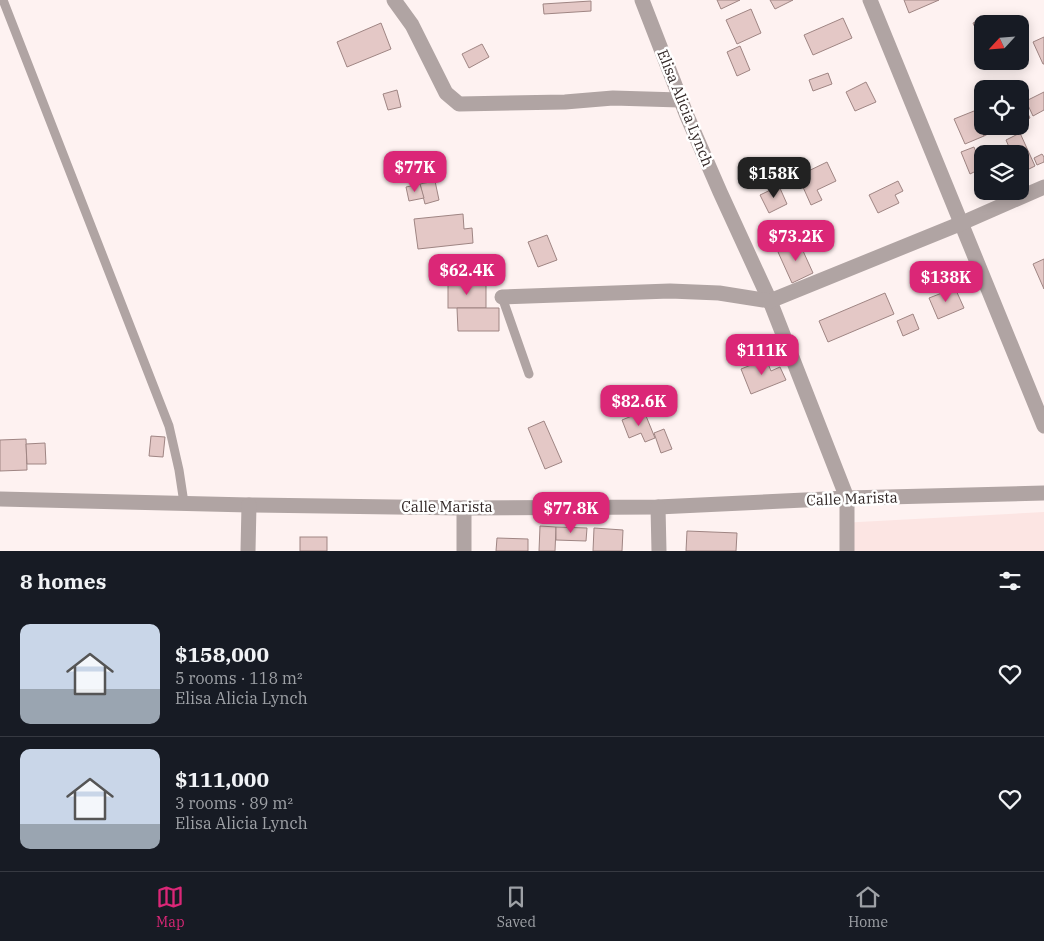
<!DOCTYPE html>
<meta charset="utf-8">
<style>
body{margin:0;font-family:"IBM Plex Serif",serif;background:#20242c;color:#f1f3f6;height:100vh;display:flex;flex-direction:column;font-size:19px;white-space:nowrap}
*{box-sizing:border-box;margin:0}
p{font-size:16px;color:#9ea1a6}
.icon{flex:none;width:28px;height:28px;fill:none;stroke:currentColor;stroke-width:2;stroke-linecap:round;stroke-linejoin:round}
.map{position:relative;height:551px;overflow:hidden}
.sheet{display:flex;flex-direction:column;background:#171b24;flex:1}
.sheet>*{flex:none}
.needle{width:32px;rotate:244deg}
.buttons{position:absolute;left:974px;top:15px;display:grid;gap:10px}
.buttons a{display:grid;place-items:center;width:55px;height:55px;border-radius:10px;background:#171b24;box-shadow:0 2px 12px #0003;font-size:25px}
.price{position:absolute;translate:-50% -42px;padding:0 11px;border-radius:10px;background:#db2777;color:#fff;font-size:16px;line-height:32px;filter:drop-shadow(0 1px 2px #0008)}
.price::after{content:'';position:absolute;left:50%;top:30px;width:15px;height:11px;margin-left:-8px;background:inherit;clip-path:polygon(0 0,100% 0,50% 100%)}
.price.on{background:#222;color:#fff}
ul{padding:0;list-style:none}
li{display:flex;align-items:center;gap:15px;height:125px;padding:0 20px}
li+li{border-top:1px solid #363941}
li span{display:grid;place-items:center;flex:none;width:140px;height:100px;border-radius:10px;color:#555}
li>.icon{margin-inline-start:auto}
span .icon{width:60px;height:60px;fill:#fffc;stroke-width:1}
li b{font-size:21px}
h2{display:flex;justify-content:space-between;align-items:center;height:60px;padding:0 20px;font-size:21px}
.menu{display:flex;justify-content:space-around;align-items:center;height:70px;border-top:1px solid #363941;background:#171b24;font-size:14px;color:#9ea1a6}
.menu a{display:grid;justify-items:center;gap:2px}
.menu .on{color:#db2777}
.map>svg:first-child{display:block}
.built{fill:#fce5e3}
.building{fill:#e4c8c6;stroke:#9f8583}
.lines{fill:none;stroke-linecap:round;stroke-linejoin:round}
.lane{stroke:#b0a4a3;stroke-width:9}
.street{stroke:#b0a4a3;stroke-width:15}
.labels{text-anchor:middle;stroke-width:5;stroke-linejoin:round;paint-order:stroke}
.street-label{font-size:15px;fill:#302625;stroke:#fff}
</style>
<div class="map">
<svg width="1044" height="551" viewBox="0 0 1044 551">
<rect width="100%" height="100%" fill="#fef2f1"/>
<!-- built -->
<polygon class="built" points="1044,512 1044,551 840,551 840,523"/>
<!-- building -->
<g class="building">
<polygon points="717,0 740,0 721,9"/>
<polygon points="770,0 793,0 775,9"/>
<polygon points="904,0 939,0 909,13"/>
<polygon points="591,1 591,11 544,14 543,4"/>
<polygon points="751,9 761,33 737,44 726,20"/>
<polygon points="843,18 852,38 813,55 804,35"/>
<polygon points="984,18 987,24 982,24 982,44 973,23"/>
<polygon points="381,23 391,49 347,67 337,42"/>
<polygon points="1044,37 1044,64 1043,64 1033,42"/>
<polygon points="482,44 489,57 469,68 462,54"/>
<polygon points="740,46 750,70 737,76 727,52"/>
<polygon points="828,73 832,84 813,91 809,80"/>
<polygon points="866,82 876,102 855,111 846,92"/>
<polygon points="397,90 401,107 388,110 383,94"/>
<polygon points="1044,92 1044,110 1033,116 1026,101"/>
<polygon points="1020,97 1030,118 1020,122"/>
<polygon points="974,111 984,136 965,144 954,119"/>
<polygon points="986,126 990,126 992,132 984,136 981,128"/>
<polygon points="1020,133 1035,166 1021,173 1020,171 1020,154 1012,154 1006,140"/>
<polygon points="974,147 977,155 984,153 984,154 982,154 982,168 970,174 961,152"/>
<polygon points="1042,154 1044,157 1044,162 1037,165 1034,158"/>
<polygon points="827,162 836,181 817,190 822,200 811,205 798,176"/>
<polygon points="423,165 426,177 406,181 403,170"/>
<polygon points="435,181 439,200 425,204 420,184"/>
<polygon points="898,181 903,191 895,195 899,203 878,213 869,195"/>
<polygon points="420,184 424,198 409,201 406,187"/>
<polygon points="779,186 787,204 769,213 760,195"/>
<polygon points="463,214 464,229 472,228 473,243 418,249 414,219"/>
<polygon points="547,235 557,260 538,267 528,242"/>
<polygon points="799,242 813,273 792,283 778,252"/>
<polygon points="1044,259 1044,289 1033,264"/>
<rect x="448" y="284" width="38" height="24"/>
<polygon points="955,288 964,308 938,319 929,298"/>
<polygon points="885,293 894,314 828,342 819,321"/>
<polygon points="457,308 499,308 499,331 458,331"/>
<polygon points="913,314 919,329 903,336 897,321"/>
<polygon points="766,359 771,371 780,367 786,380 751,394 741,369"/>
<polygon points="644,411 655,438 645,442 641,433 629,438 622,420"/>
<polygon points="544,421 562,462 545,469 528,428"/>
<polygon points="664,429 672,449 661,453 654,433"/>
<polygon points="151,436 165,437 163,457 149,456"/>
<polygon points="26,439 27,470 0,471 0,440"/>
<polygon points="45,443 46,464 27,464 26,444"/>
<polygon points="540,526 556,527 555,551 539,551"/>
<polygon points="556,527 587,528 586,541 556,540"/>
<polygon points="594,528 623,530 622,551 593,551"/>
<polygon points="687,531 737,533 736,551 686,551"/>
<rect x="300" y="537" width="27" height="14"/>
<polygon points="497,538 528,539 528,551 496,551"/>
</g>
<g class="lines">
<!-- lane -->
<g class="lane">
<polyline points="3,0 169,426 179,470 184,503"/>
<polyline points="502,297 529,374"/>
</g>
<!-- street -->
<g class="street">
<polyline points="394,0 412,25 446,93 459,104 565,102 613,98 680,100"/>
<polyline points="642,0 687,116 720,192 770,301 847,498 847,551"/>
<polyline points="870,0 1044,426"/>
<polyline points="502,297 670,291 719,293 770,301 962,223 1044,187"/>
<polyline points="0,499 249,505 464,508 658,507 847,498 1044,493"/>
<polyline points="658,507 659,551"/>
<polyline points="248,551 249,505"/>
<polyline points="464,551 464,508"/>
</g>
</g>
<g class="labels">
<!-- street labels -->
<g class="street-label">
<text transform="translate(685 108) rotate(68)" y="5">Elisa Alicia Lynch</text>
<text transform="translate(852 499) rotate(-2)" y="5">Calle Marista</text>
<text x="447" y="512">Calle Marista</text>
</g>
</g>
</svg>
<div class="buttons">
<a><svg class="needle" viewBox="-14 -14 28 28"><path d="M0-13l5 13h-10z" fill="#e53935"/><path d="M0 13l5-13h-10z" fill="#9ea1a6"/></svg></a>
<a><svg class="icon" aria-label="locate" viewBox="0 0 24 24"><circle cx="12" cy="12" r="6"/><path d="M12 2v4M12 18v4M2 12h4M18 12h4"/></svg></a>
<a><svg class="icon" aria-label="layers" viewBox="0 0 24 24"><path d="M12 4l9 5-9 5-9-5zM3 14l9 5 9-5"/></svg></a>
</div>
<b class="price" style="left:415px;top:193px">$77K</b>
<b class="price on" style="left:774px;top:199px">$158K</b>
<b class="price" style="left:796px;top:262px">$73.2K</b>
<b class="price" style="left:467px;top:296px">$62.4K</b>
<b class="price" style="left:946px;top:303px">$138K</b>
<b class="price" style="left:762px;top:376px">$111K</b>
<b class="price" style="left:639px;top:427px">$82.6K</b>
<b class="price" style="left:571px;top:534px">$77.8K</b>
</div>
<section class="sheet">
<h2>8 homes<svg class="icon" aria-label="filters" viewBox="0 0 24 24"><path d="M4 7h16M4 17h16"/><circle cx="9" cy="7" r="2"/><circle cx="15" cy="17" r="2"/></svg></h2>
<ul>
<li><span style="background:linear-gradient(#c9d6e8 65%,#9aa5b1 0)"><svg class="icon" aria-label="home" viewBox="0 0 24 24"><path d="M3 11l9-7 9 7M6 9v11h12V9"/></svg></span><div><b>$158,000</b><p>5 rooms · 118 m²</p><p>Elisa Alicia Lynch</p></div><svg class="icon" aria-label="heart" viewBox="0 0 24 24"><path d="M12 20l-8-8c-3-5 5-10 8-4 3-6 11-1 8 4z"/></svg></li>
<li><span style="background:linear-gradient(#c9d6e8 75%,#9aa5b1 0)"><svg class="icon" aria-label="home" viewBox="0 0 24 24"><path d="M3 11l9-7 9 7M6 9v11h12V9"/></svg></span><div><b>$111,000</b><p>3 rooms · 89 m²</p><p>Elisa Alicia Lynch</p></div><svg class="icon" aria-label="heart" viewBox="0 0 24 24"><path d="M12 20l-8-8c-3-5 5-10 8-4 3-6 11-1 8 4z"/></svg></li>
</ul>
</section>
<nav class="menu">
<a class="on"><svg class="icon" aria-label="map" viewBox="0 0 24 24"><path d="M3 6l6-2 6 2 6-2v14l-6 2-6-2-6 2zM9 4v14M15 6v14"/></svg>Map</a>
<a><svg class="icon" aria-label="saved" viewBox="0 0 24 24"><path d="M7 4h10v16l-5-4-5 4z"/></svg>Saved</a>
<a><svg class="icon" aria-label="home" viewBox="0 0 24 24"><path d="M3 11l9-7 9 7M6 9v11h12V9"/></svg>Home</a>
</nav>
